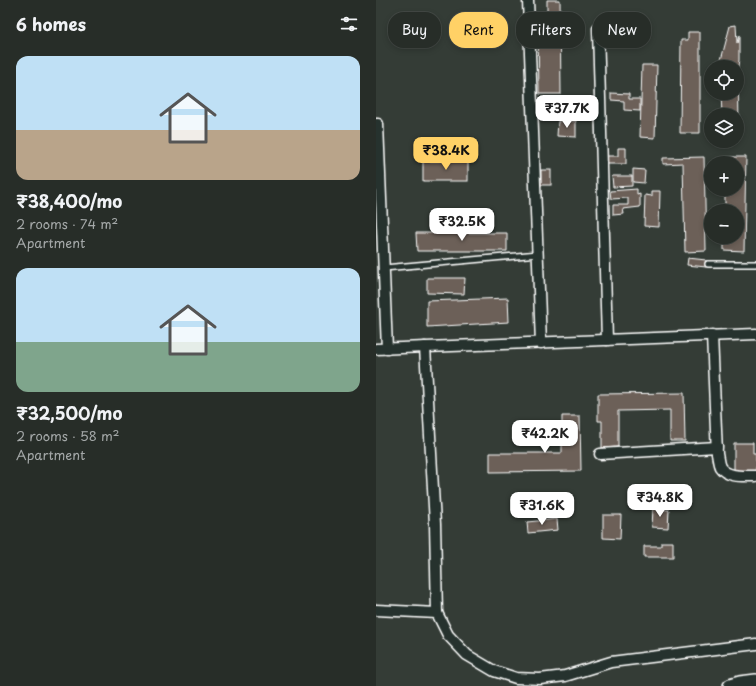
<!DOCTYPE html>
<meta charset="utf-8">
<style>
body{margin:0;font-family:"Playpen Sans",sans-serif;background:#333934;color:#f1f3f6;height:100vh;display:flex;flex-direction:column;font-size:15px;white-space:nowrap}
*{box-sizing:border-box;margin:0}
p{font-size:13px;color:#a4a8a8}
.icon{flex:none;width:22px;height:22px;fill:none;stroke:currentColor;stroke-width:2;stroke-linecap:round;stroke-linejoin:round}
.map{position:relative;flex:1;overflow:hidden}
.drawer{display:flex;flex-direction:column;background:#272d28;width:376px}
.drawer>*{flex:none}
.hud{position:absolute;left:12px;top:12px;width:308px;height:36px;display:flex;gap:8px}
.buttons{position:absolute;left:328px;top:60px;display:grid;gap:8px}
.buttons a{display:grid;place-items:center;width:40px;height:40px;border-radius:50%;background:#272d28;box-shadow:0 2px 6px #0003,0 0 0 1px #434945;font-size:20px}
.price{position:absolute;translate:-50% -34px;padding:0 9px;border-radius:8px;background:#fff;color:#222;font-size:13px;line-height:26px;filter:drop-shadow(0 1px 2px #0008)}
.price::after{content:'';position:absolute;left:50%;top:24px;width:12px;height:9px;margin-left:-6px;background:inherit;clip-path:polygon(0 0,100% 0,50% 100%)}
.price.active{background:#ffd166;color:#111}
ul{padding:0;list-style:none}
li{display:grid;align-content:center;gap:8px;height:212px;padding:0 16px}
li span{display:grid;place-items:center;height:124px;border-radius:12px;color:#555}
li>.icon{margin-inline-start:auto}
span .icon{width:72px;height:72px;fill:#fffc;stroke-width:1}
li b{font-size:17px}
h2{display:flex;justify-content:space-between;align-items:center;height:48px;padding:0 16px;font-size:17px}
.chip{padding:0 14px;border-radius:16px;background:#272d28;box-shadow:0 2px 6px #0003,0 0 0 1px #434945;font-size:14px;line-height:36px}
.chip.active{background:#ffd166;color:#111}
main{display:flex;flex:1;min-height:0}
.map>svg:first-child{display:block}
.building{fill:#6c6058;stroke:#fff}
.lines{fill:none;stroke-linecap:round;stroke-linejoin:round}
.service-casing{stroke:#fff;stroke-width:8}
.minor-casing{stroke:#fff;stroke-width:13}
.tertiary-casing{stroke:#fff;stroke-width:16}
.service{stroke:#26332d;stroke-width:5}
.minor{stroke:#26332d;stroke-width:10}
.tertiary{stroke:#26332d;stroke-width:13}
</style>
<main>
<section class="drawer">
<h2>6 homes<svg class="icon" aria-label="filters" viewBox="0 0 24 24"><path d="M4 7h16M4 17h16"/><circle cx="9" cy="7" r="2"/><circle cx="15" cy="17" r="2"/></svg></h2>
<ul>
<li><span style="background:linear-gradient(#bfe0f5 60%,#b9a48a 0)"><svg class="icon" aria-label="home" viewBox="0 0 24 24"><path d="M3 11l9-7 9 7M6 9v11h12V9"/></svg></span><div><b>₹38,400/mo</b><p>2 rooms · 74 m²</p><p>Apartment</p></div></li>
<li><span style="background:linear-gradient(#bfe0f5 60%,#7fa58c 0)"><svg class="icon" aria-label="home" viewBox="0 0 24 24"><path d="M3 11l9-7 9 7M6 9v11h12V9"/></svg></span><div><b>₹32,500/mo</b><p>2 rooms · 58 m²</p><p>Apartment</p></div></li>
</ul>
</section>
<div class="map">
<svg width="380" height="686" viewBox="0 0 380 686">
<rect width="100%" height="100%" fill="#343c36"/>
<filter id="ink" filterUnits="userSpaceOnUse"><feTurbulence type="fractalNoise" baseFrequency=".025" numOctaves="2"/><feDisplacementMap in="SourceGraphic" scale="8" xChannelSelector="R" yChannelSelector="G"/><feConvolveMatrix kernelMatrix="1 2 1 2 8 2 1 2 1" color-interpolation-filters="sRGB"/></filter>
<g filter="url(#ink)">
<!-- building -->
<g class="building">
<polygon points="171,0 184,0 185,94 163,94 162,29 171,28"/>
<polygon points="360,25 361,43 363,35 363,60 362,67 363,125 361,131 361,115 346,115 345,93 361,93 361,67 345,67 345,60 354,26"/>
<polygon points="312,32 324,32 324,133 304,133 305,40 312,40"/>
<polygon points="266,65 281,65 279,138 264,137"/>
<polygon points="235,93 253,94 253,99 264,99 264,111 248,110 248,101 235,100"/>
<polygon points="182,121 200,121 200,137 181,136"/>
<polygon points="242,148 250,148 250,164 227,164 227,156 242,156"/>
<polygon points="90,151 91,157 83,158 82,152"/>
<polygon points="328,157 330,251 309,252 307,163 287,164 287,158"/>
<polygon points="350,157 370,157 368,251 348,250 348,237 361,237 361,211 349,211 349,189 361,189 361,163 350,163"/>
<rect x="47" y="161" width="45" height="20"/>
<polygon points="257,169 269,170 268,183 257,182"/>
<rect x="165" y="170" width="10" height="15"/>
<polygon points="236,176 256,176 256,186 237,187"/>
<polygon points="261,189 261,195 264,194 264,207 247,209 248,214 237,215 237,205 252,205 252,198 235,199 234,191"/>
<polygon points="276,191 284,191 283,227 268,226 269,195 276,196"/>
<polygon points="40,233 131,233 131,251 41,251"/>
<polygon points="312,258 330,260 330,267 311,265"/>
<polygon points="51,278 89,278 88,294 51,293"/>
<polygon points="132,298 133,322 51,327 51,301"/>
<polygon points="308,393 309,441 294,441 294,410 242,411 242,447 226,448 226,421 222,421 222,394"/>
<polygon points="186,416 204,416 205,471 114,472 114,453 186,453"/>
<polygon points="358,443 377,443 377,454 380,454 380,471 358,472"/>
<polygon points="277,509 293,510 292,528 276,527"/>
<polygon points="227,515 245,515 244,539 227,538"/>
<polygon points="181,519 182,530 152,533 151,522"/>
<polygon points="285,542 297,542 297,557 268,557 268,546 285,546"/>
</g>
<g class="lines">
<defs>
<g id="service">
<polyline points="332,264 380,264"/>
<polyline points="8,268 162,254"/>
</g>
<g id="minor">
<polyline points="152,0 165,343"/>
<polyline points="222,29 231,340"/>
<polyline points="0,124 2,124 11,349"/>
<path d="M336,335L341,454C342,458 342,463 344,467C351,478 369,476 380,476"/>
<polyline points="0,349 380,334"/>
<polyline points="224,454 341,447"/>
<polyline points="0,610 61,613 59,524 49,347"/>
<polyline points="61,613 72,635 91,655 118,671 140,678 164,679 189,676 235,662 380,644"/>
</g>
<polyline id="tertiary" points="354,686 364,683 380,681"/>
</defs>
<!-- service casing -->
<use href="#service" class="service-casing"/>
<!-- minor casing -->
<use href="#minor" class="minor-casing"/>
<!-- tertiary casing -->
<use href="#tertiary" class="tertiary-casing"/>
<!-- service -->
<use href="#service" class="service"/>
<!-- minor -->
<use href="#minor" class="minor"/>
<!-- tertiary -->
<use href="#tertiary" class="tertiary"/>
</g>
</g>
</svg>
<div class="buttons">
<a><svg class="icon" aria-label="locate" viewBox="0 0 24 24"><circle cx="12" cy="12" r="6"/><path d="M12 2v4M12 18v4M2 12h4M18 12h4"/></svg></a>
<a><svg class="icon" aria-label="layers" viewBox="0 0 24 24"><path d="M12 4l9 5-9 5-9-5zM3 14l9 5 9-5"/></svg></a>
<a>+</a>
<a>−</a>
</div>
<b class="price" style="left:191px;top:129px">₹37.7K</b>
<b class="price active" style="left:70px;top:171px">₹38.4K</b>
<b class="price" style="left:86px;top:242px">₹32.5K</b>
<b class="price" style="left:169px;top:454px">₹42.2K</b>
<b class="price" style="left:284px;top:518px">₹34.8K</b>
<b class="price" style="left:166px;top:526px">₹31.6K</b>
<div class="hud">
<a class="chip">Buy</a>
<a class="chip active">Rent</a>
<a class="chip">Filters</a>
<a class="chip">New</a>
</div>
</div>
</main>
